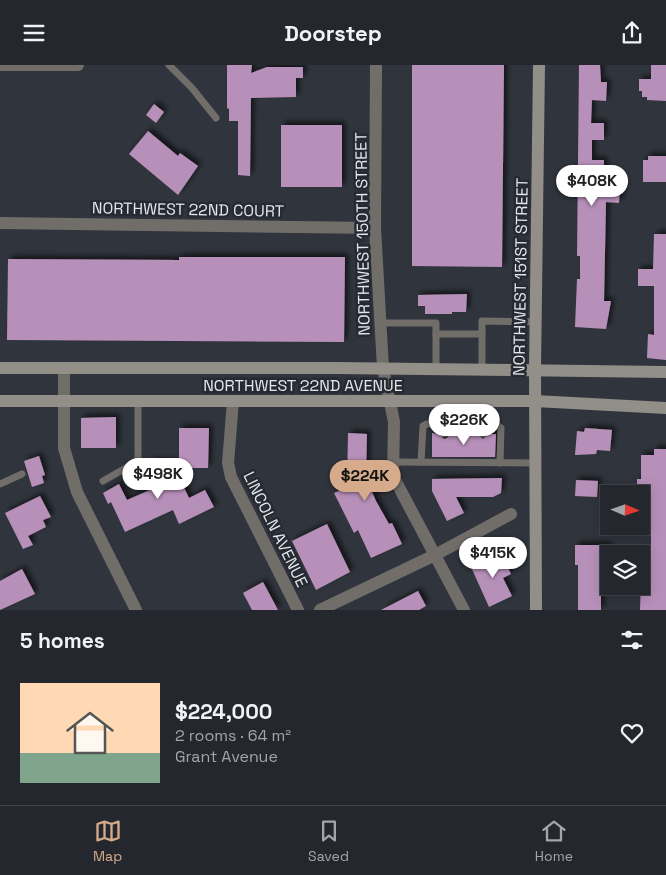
<!DOCTYPE html>
<meta charset="utf-8">
<style>
body{margin:0;font-family:"Space Grotesk",sans-serif;background:#2c2f35;color:#f1f3f6;height:100vh;display:flex;flex-direction:column;font-size:19px;white-space:nowrap}
*{box-sizing:border-box;margin:0}
p{font-size:16px;color:#a3a5aa}
.icon{flex:none;width:28px;height:28px;fill:none;stroke:currentColor;stroke-width:2;stroke-linecap:round;stroke-linejoin:round}
.map{position:relative;height:545px;overflow:hidden}
.sheet{display:flex;flex-direction:column;background:#24272d;flex:1}
.sheet>*{flex:none}
.needle{width:32px;rotate:92deg}
.tools{position:absolute;left:600px;top:420px;display:grid;gap:10px}
.tools a{display:grid;place-items:center;width:50px;height:50px;border-radius:0px;background:#24272d;box-shadow:0 2px 12px #0003,0 0 0 1px #414449;font-size:25px}
.price{position:absolute;translate:-50% -42px;padding:0 11px;border-radius:18px;background:#fff;color:#222;font-size:16px;line-height:32px;filter:drop-shadow(0 1px 2px #0008)}
.price::after{content:'';position:absolute;left:50%;top:30px;width:15px;height:11px;margin-left:-8px;background:inherit;clip-path:polygon(0 0,100% 0,50% 100%)}
.price.current{background:#d6ab8b;color:#111}
ul{padding:0;list-style:none}
li{display:flex;align-items:center;gap:15px;height:125px;padding:0 20px}
li span{display:grid;place-items:center;flex:none;width:140px;height:100px;border-radius:0px;color:#555}
li>.icon{margin-inline-start:auto}
span .icon{width:60px;height:60px;fill:#fffc;stroke-width:1}
li b{font-size:21px}
h2{display:flex;justify-content:space-between;align-items:center;height:60px;padding:0 20px;font-size:21px}
header{display:flex;justify-content:space-between;align-items:center;height:65px;padding:0 20px;background:#24272d;font-size:22px;font-weight:800}
.tabs{display:flex;justify-content:space-around;align-items:center;height:70px;border-top:1px solid #414449;background:#24272d;font-size:14px;color:#a3a5aa}
.tabs a{display:grid;justify-items:center;gap:2px}
.tabs .current{color:#d6ab8b}
.map>svg:first-child{display:block}
.building{fill:#b790ba;filter:url(#shadow)}
.lines{fill:none;stroke-linecap:round;stroke-linejoin:round}
.lane{stroke:#716e6a;stroke-width:7}
.street{stroke:#716e6a;stroke-width:12}
.secondary{stroke:#928e88;stroke-width:12}
.labels{text-anchor:middle;stroke-width:5;stroke-linejoin:round;paint-order:stroke}
.street-label{font-size:16px;fill:#e4e6eb;stroke:#262a32}
</style>
<header><svg class="icon" aria-label="menu" viewBox="0 0 24 24"><path d="M4 6h16M4 12h16M4 18h16"/></svg>Doorstep<svg class="icon" aria-label="share" viewBox="0 0 24 24"><path d="M12 15V3M7 8l5-5 5 5M5 13v7h14v-7"/></svg></header>
<div class="map">
<svg width="666" height="545" viewBox="0 0 666 545">
<defs>
<filter id="shadow"><feDropShadow dx="3.5" dy="-3.5" stdDeviation="2.5" flood-color="#0009"/></filter>
</defs>
<rect width="100%" height="100%" fill="#30343c"/>
<!-- building -->
<g class="building">
<polygon points="227,0 252,0 251,8 267,2 303,2 303,13 296,13 296,32 251,33 250,111 238,110 238,56 229,56 229,44 227,43"/>
<polygon points="412,0 504,0 502,202 412,201"/>
<polygon points="579,0 600,0 601,17 607,17 606,36 592,35 591,58 604,58 604,75 592,75 592,95 604,95 604,122 620,122 619,138 606,137 604,236 611,236 606,264 575,262 577,214 580,214 580,191 577,191"/>
<polygon points="651,0 666,0 666,36 647,35 647,32 642,32 642,26 639,26 639,14 651,14"/>
<polygon points="154,39 164,47 156,58 146,50"/>
<rect x="281" y="60" width="61" height="62"/>
<polygon points="148,66 178,91 180,88 198,101 178,130 129,89"/>
<polygon points="648,91 666,91 666,117 643,117 643,95 648,95"/>
<polygon points="654,169 666,169 666,295 647,293 648,269 654,270 654,221 638,221 638,204 653,204"/>
<polygon points="179,192 345,192 344,277 7,275 8,194 179,195"/>
<polygon points="467,229 466,247 452,247 452,249 425,249 425,241 418,241 418,230"/>
<polygon points="116,352 116,383 81,383 81,353"/>
<polygon points="179,363 209,363 208,403 179,403"/>
<polygon points="585,363 612,365 610,386 597,385 596,389 575,390 577,366 584,367"/>
<polygon points="348,368 367,369 366,411 365,411 376,436 389,459 392,458 402,479 371,493 358,465 354,468 334,428 347,422"/>
<polygon points="432,368 439,369 444,374 447,373 449,369 478,369 483,374 488,369 496,369 495,392 432,392"/>
<polygon points="654,384 666,384 666,545 640,545 641,515 649,515 649,507 651,507 651,470 641,470 641,429 637,429 637,414 641,414 641,390 654,390"/>
<polygon points="39,391 45,410 42,411 44,418 32,422 24,396"/>
<polygon points="152,397 172,397 189,433 205,425 214,442 179,459 173,445 125,467 111,437 108,439 103,428 119,419 127,435 152,424"/>
<polygon points="502,413 501,428 493,432 456,432 464,448 447,456 432,426 432,414"/>
<polygon points="576,415 598,416 597,432 575,431"/>
<polygon points="40,431 51,452 43,455 46,462 28,471 33,480 23,484 5,448"/>
<polygon points="327,459 350,507 316,525 292,476"/>
<polygon points="575,480 608,480 608,500 601,500 601,545 578,545 578,500 575,500"/>
<polygon points="501,488 511,509 503,513 512,531 489,542 471,502"/>
<polygon points="22,504 35,529 0,545 0,516"/>
<polygon points="263,517 278,545 252,545 243,528"/>
<polygon points="418,526 426,541 419,545 381,545"/>
</g>
<g class="lines">
<!-- lane -->
<g class="lane">
<polyline points="169,0 192,23 216,53"/>
<polyline points="380,258 436,258 436,304"/>
<polyline points="436,269 482,269"/>
<polyline points="482,304 482,256 536,257"/>
<polyline points="444,336 444,369"/>
<polyline points="483,369 483,336"/>
<polyline points="393,397 536,398"/>
<polyline points="421,397 423,361 427,359 495,359 501,363 500,398"/>
<polyline points="103,416 138,396 138,336"/>
<polyline points="0,419 22,409"/>
</g>
<!-- street -->
<g class="street">
<polyline points="0,0 78,0"/>
<polyline points="376,0 375,163 383,303 394,357 393,411 464,545"/>
<polyline points="0,158 375,163"/>
<polyline points="64,303 64,383 77,427 136,545"/>
<polyline points="233,336 228,398 231,412 298,545"/>
<polyline points="320,545 435,490 511,449"/>
</g>
<!-- secondary -->
<g class="secondary">
<polyline points="0,303 337,303 666,307"/>
<polyline points="0,336 535,336 666,343"/>
<polyline points="536,545 535,305 539,0"/>
</g>
</g>
<g class="labels">
<!-- street labels -->
<g class="street-label">
<text transform="translate(188 144) rotate(1)" y="6">NORTHWEST 22ND COURT</text>
<text transform="translate(362 169) rotate(-91)" y="6">NORTHWEST 150TH STREET</text>
<text transform="translate(520 212) rotate(-89)" y="6">NORTHWEST 151ST STREET</text>
<text x="303" y="326">NORTHWEST 22ND AVENUE</text>
<text transform="translate(276 464) rotate(64)" y="6">LINCOLN AVENUE</text>
</g>
</g>
</svg>
<div class="tools">
<a><svg class="needle" viewBox="-14 -14 28 28"><path d="M0-13l5 13h-10z" fill="#e53935"/><path d="M0 13l5-13h-10z" fill="#a3a5aa"/></svg></a>
<a><svg class="icon" aria-label="layers" viewBox="0 0 24 24"><path d="M12 4l9 5-9 5-9-5zM3 14l9 5 9-5"/></svg></a>
</div>
<b class="price" style="left:592px;top:142px">$408K</b>
<b class="price" style="left:464px;top:381px">$226K</b>
<b class="price" style="left:158px;top:435px">$498K</b>
<b class="price current" style="left:365px;top:437px">$224K</b>
<b class="price" style="left:493px;top:514px">$415K</b>
</div>
<section class="sheet">
<h2>5 homes<svg class="icon" aria-label="filters" viewBox="0 0 24 24"><path d="M4 7h16M4 17h16"/><circle cx="9" cy="7" r="2"/><circle cx="15" cy="17" r="2"/></svg></h2>
<ul>
<li><span style="background:linear-gradient(#ffd9b3 70%,#7fa58c 0)"><svg class="icon" aria-label="home" viewBox="0 0 24 24"><path d="M3 11l9-7 9 7M6 9v11h12V9"/></svg></span><div><b>$224,000</b><p>2 rooms · 64 m²</p><p>Grant Avenue</p></div><svg class="icon" aria-label="heart" viewBox="0 0 24 24"><path d="M12 20l-8-8c-3-5 5-10 8-4 3-6 11-1 8 4z"/></svg></li>
</ul>
</section>
<nav class="tabs">
<a class="current"><svg class="icon" aria-label="map" viewBox="0 0 24 24"><path d="M3 6l6-2 6 2 6-2v14l-6 2-6-2-6 2zM9 4v14M15 6v14"/></svg>Map</a>
<a><svg class="icon" aria-label="saved" viewBox="0 0 24 24"><path d="M7 4h10v16l-5-4-5 4z"/></svg>Saved</a>
<a><svg class="icon" aria-label="home" viewBox="0 0 24 24"><path d="M3 11l9-7 9 7M6 9v11h12V9"/></svg>Home</a>
</nav>
